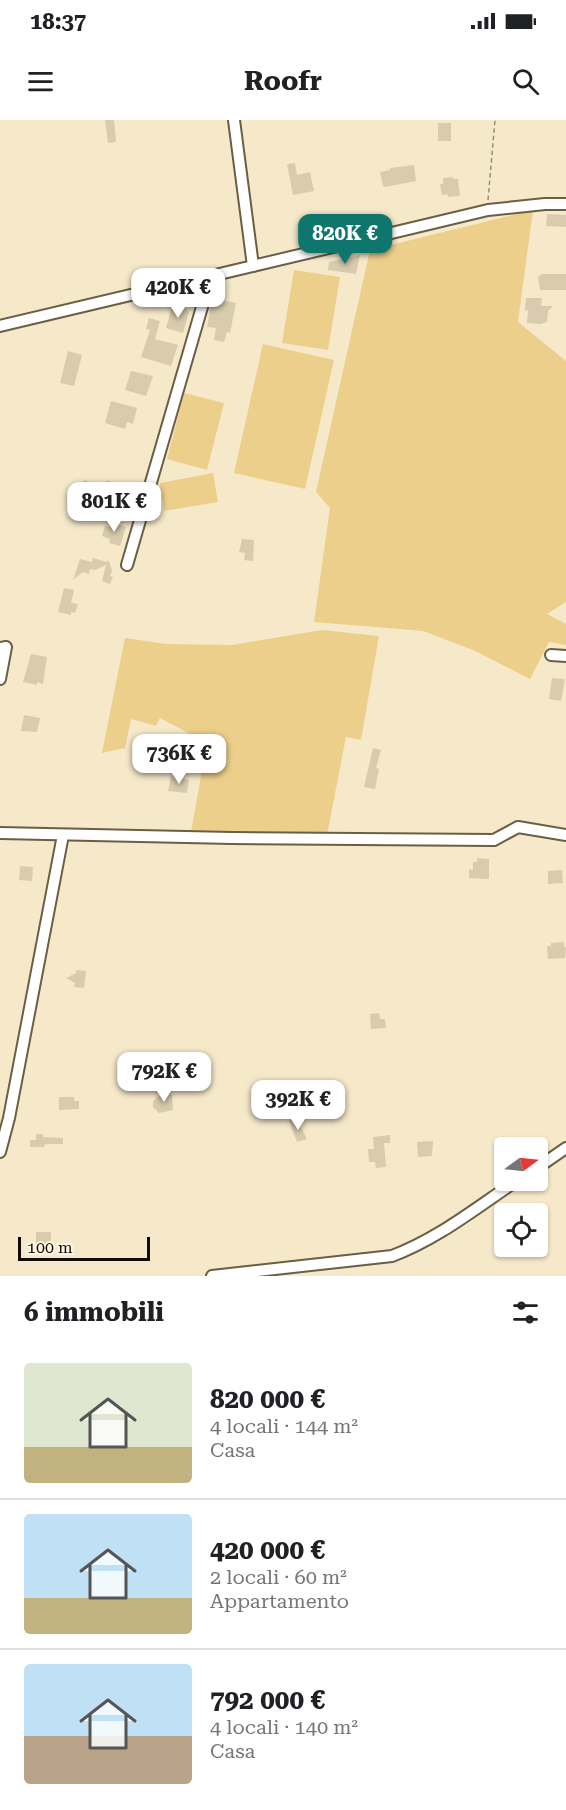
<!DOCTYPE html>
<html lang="it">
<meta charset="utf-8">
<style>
body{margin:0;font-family:"Roboto Serif",serif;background:#f6f6f6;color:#202124;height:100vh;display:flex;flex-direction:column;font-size:22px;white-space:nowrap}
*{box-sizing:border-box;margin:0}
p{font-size:20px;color:#757577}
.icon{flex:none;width:33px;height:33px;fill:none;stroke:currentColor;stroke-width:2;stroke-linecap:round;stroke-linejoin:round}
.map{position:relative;height:1156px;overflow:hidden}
.side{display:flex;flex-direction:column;background:#fff;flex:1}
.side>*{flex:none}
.needle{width:39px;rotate:75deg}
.buttons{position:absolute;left:494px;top:1017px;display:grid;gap:12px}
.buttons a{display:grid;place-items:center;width:54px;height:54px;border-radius:6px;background:#fff;box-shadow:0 2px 4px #0004;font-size:30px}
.scale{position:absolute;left:18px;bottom:15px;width:132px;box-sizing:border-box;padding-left:6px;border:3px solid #100b03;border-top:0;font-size:16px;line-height:21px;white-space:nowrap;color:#100b03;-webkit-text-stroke:4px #fff7e4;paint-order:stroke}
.price{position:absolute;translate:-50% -51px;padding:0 14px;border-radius:12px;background:#fff;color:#222;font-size:20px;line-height:39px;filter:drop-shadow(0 2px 3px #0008)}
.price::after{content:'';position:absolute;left:50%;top:36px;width:18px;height:14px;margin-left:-9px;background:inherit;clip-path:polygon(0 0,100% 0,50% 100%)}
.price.current{background:#0f766e;color:#fff}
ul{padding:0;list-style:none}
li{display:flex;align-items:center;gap:18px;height:150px;padding:0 24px}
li+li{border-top:2px solid #e0e0e0}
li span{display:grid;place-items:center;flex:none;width:168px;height:120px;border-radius:6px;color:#555}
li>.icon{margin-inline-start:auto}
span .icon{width:72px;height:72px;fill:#fffc;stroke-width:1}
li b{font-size:26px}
h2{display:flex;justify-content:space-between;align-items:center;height:72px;padding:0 24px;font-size:26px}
.status{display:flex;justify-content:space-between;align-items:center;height:42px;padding:0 30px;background:#fff;direction:ltr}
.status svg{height:16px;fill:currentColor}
header{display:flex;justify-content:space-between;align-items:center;height:78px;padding:0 24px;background:#fff;font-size:27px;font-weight:700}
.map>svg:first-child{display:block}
.green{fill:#eccf8b}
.building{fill:#d9ccae}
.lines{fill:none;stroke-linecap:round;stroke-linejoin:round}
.street-casing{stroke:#6a5e44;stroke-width:14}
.path{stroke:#988f79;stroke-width:1.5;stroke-dasharray:4.5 3;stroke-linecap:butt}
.street{stroke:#fff;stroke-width:10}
</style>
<div class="status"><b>18:37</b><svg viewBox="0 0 49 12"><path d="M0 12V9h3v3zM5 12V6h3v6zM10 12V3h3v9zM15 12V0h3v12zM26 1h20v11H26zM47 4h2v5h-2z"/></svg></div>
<header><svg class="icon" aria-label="menu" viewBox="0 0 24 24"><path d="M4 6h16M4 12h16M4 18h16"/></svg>Roofr<svg class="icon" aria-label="search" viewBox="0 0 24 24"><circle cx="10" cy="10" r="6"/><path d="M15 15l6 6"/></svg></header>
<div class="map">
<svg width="566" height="1156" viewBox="0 0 566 1156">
<rect width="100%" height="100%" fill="#f6e9ca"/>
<!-- green -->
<g class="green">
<polygon points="533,90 518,202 566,241 566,482 547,494 566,504 566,525 549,522 530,559 473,530 423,511 314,502 330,388 316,372 370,130"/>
<polygon points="294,150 340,157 328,230 282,223"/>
<polygon points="263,224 334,240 305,369 234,353"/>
<polygon points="184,273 224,283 207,350 167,339"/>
<polygon points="213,353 218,382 164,391 160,363"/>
<polygon points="322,510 379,516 361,620 346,617 327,715 191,712 207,623 160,598 156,606 131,599 125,628 102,633 125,518 166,524 232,525"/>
</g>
<!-- building -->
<g class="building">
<polygon points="105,0 114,0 116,22 108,23"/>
<rect x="438" y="3" width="13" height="18"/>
<polygon points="295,43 297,55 310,52 314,71 293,75 287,44"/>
<polygon points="414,45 416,61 385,67 383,66 380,52 390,50 390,48"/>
<polygon points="453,57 453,59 458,59 460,76 448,77 447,74 442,75 440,64 443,64 443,58"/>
<polygon points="547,94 566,95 566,107 546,106"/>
<polygon points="360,135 356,154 328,150 329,142"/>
<polygon points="542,154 566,154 566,170 540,170 538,157"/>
<polygon points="212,178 236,183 230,213 227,212 224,222 214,220 216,208 207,207"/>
<polygon points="526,178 542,178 541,186 553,186 548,191 547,202 540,204 527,203 528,190 525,191"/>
<polygon points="181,185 189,192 183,213 166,208 171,190 174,187"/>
<polygon points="149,198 160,201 155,219 178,225 171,246 141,237 150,210 146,209"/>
<polygon points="68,231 82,235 74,266 60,263"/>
<polygon points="131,251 153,256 146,276 125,270"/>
<polygon points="111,281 137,288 133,304 127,302 125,309 105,303"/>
<polygon points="84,360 99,365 109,360 114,368 108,371 112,377 105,381 87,377 89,373 82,371"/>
<polygon points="111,402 126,407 120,426 109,423 110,419 102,416 105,406 109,407"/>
<polygon points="242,419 254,420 253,441 244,440 245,433 239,432"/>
<polygon points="93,438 107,442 107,440 110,443 112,451 110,456 113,457 110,464 102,461 106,445 95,450 90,449 89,454 83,452 73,460 80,439 92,442"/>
<polygon points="64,468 74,470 71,483 78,484 75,493 71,492 71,495 58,492"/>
<polygon points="31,534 47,537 43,564 37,562 37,565 23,562"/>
<polygon points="552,558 565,559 561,581 549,579"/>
<polygon points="24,595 40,598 37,612 21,611"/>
<polygon points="373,628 381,630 376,648 379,649 375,669 364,667"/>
<polygon points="171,656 189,660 187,673 168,671"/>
<polygon points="477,738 489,739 489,759 469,758 469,749 473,750 473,742 477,742"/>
<polygon points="20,746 33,747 32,761 19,760"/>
<polygon points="562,750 563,763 548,764 548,751"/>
<polygon points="564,822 564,827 566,827 565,838 548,839 547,826 551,826 551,823"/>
<polygon points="76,850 86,851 84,868 74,867 75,863 66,858 76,853"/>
<polygon points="379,893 380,899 385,899 386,908 371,909 370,894"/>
<polygon points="168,970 172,976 173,990 159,993 153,987 153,982 155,979"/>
<polygon points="59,977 74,977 74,981 79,981 79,989 59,990"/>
<polygon points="297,999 307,1019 297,1022 289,1000"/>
<polygon points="36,1014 43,1014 43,1017 63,1018 63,1024 47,1024 44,1025 44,1027 30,1027 30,1020 36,1020"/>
<polygon points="390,1015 390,1023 384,1023 386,1047 376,1048 375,1042 369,1042 368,1029 374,1029 373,1017"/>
<polygon points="433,1021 432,1036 418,1037 417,1022"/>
<rect x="36" y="1112" width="15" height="14"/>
</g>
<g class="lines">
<defs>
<g id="street">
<polyline points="234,0 253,146 488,90 545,84 566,84"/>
<polyline points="0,206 253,146"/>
<polyline points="127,445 211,156"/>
<polyline points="0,528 6,527 0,559"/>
<polyline points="551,535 566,536"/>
<polyline points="0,713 232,718 494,720 518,707 566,715"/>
<polyline points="0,1032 9,998 63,715"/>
<polyline points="537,1048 566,1028"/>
<path d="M212,1156L392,1136C438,1119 477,1087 518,1060"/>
</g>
</defs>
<!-- street casing -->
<use href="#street" class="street-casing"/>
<!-- path -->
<polyline class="path" points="488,80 495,0"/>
<!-- street -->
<use href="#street" class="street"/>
</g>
</svg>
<div class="buttons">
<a><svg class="needle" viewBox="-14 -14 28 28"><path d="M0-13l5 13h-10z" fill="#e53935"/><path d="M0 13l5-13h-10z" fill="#757577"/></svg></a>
<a><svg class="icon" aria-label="locate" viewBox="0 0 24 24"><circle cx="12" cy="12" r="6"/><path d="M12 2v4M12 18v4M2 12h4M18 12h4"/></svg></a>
</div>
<div class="scale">100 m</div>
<b class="price current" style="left:345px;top:145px">820K €</b>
<b class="price" style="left:178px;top:199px">420K €</b>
<b class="price" style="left:114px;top:413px">801K €</b>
<b class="price" style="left:179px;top:665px">736K €</b>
<b class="price" style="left:164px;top:983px">792K €</b>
<b class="price" style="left:298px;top:1011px">392K €</b>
</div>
<section class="side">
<h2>6 immobili<svg class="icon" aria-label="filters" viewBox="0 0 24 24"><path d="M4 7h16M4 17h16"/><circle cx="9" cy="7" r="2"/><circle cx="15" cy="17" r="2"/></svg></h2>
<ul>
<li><span style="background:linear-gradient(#dfe7d0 70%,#c2b280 0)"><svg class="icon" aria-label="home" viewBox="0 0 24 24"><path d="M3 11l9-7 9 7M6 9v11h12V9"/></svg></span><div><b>820 000 €</b><p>4 locali · 144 m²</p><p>Casa</p></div></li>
<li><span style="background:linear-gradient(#bfe0f5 70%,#c2b280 0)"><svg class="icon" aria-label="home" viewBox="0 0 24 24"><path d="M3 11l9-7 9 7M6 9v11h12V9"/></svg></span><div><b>420 000 €</b><p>2 locali · 60 m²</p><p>Appartamento</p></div></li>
<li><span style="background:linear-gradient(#bfe0f5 60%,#b9a48a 0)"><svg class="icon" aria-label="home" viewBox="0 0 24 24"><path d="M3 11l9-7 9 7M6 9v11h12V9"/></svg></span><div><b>792 000 €</b><p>4 locali · 140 m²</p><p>Casa</p></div></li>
</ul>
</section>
